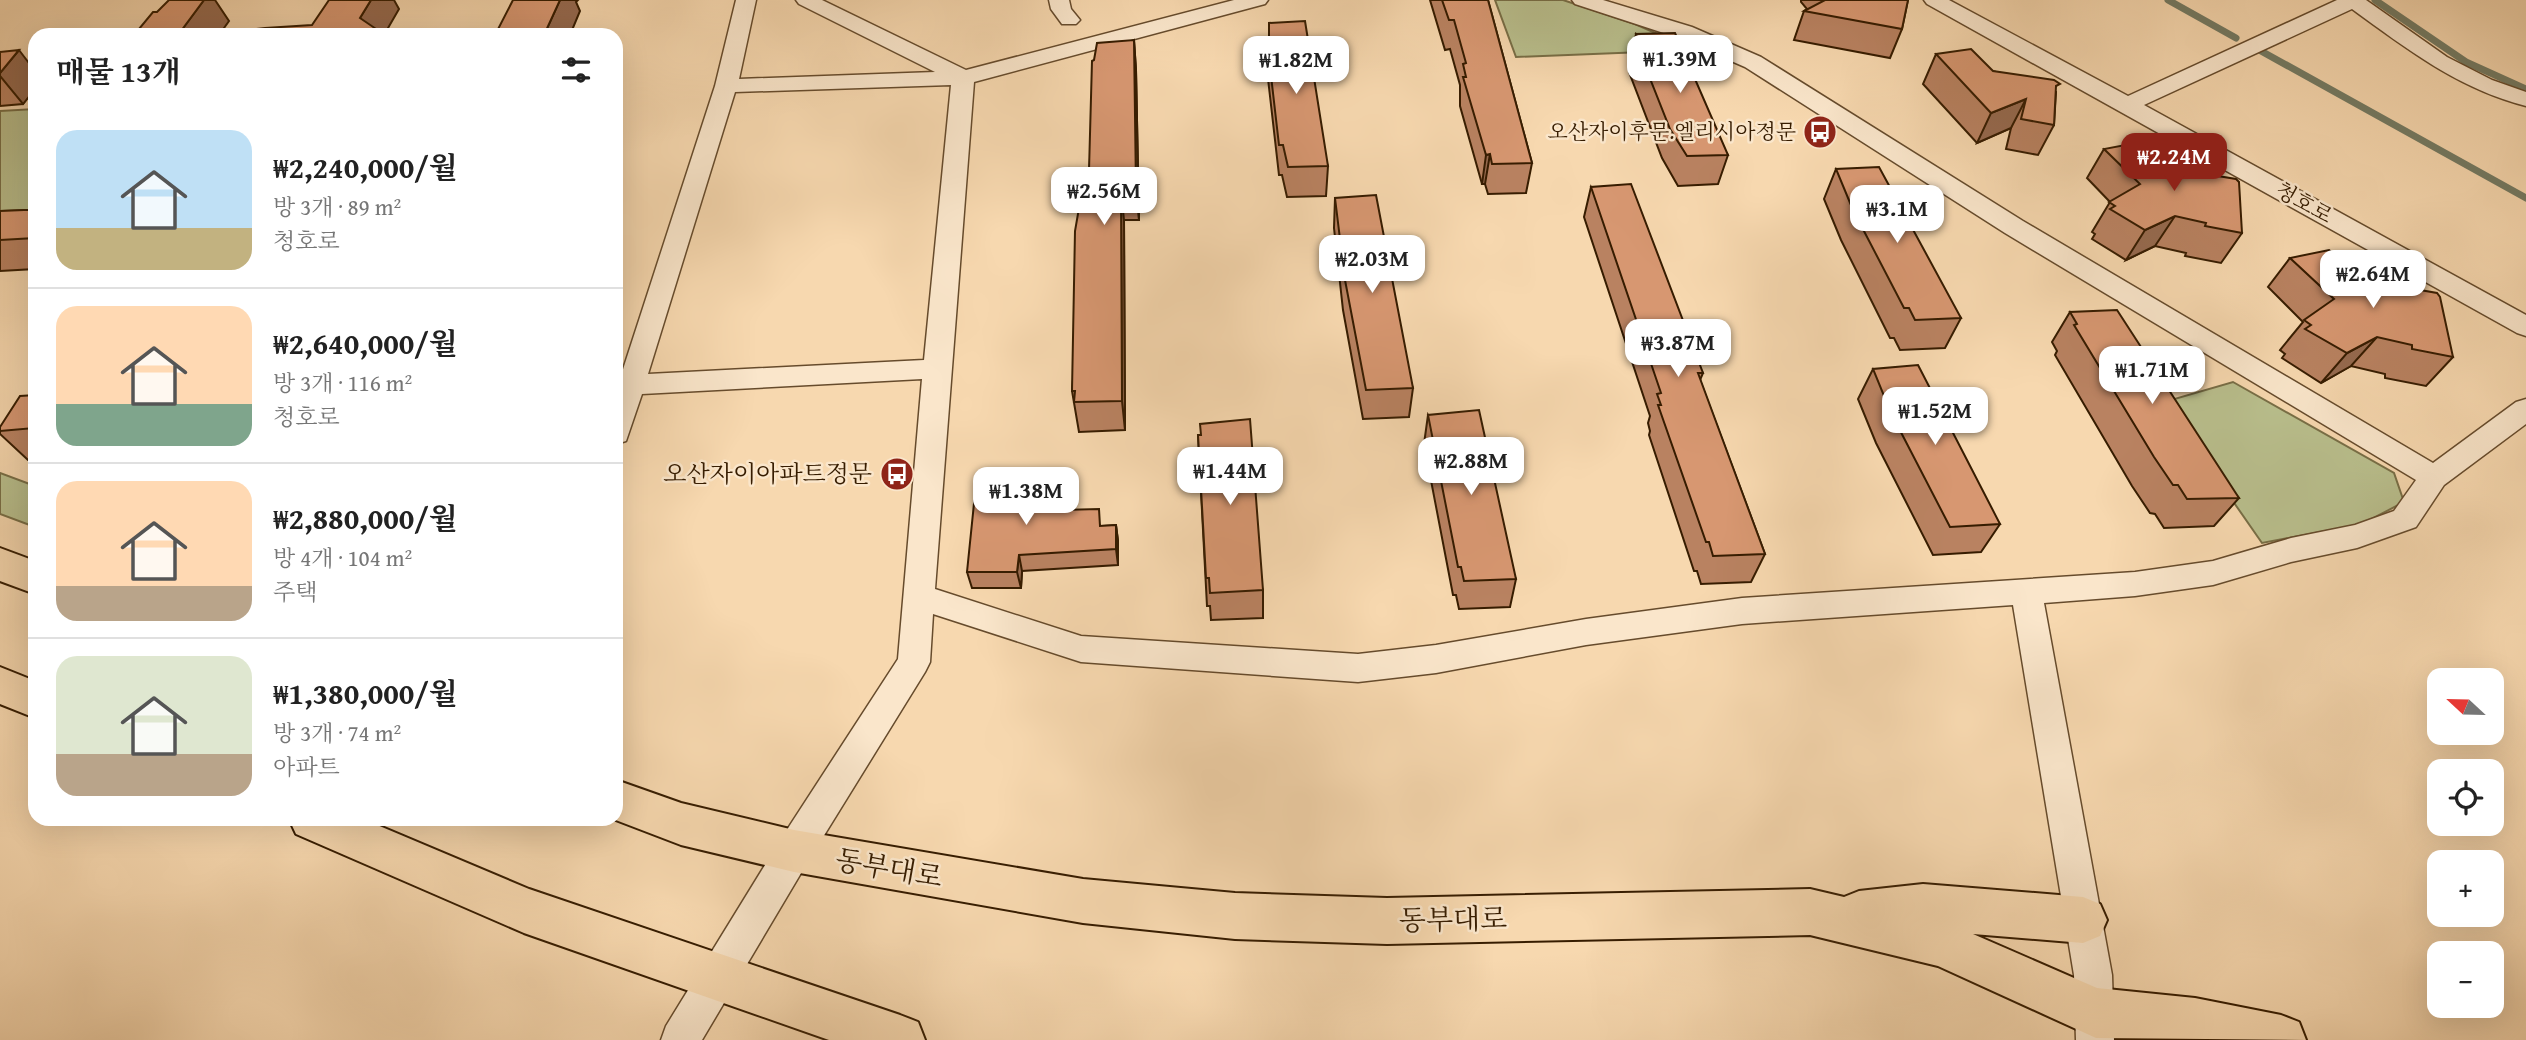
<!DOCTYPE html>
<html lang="ko">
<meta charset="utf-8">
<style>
body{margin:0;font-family:"Gentium Book Plus","Noto Serif KR",serif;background:#f2f2f2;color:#222;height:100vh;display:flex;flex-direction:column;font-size:26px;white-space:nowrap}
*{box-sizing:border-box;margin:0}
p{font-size:23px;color:#767676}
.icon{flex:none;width:38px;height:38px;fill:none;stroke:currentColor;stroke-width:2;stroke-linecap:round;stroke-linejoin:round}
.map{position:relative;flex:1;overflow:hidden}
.details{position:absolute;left:28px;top:28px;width:595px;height:798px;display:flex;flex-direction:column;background:#fff;border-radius:21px;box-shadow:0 7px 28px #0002}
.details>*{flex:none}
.needle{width:46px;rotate:292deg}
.tools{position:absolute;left:2427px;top:668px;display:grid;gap:14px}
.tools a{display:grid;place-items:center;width:77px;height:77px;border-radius:14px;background:#fff;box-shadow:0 7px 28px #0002;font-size:35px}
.price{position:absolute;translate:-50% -60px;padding:0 16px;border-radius:14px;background:#fff;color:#222;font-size:23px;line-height:46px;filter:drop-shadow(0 2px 4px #0008)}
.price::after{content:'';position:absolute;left:50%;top:42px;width:21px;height:16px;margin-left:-10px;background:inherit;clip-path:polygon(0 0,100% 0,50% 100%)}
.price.on{background:#8f2418;color:#fff}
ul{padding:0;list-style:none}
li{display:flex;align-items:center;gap:21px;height:175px;padding:0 28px}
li+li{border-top:2px solid #e0e0e0}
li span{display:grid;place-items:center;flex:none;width:196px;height:140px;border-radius:21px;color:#555}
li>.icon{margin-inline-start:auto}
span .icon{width:84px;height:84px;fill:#fffc;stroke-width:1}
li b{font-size:30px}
h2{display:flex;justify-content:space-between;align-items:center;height:84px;padding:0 28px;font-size:30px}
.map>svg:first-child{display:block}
.green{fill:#b9bf8d;stroke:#786e46;stroke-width:2}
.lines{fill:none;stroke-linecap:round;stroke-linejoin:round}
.stream{stroke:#747b64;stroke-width:7}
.minor-casing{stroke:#664b2c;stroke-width:3}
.major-casing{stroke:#361c00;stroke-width:4}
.minor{fill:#fae6cb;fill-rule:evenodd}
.major{fill:#f7d8af;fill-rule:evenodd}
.wall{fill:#b98261;stroke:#361c00;stroke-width:2}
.shaded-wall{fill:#966a4f;stroke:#361c00;stroke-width:2}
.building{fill:#d79771;stroke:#361c00;stroke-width:2}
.labels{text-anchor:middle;stroke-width:5;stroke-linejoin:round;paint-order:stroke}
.far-poi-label{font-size:21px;fill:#361c00;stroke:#fae6cb;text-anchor:end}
.far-street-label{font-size:21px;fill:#361c00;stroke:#fae6cb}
.poi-label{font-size:24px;fill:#361c00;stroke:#fae6cb;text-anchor:end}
.near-street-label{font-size:28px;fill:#361c00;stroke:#fae6cb}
</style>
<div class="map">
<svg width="2526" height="1040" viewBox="0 0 2526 1040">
<rect width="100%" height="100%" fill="#f7d8af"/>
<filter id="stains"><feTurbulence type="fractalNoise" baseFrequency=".00286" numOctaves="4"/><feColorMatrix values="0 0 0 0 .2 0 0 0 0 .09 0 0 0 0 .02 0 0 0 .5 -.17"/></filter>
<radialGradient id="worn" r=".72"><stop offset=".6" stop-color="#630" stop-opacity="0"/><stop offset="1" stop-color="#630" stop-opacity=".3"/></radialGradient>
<!-- green -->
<g class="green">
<polygon points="1495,0 1563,0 1635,24 1694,50 1516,57"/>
<polygon points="35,109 35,216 0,214 0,111"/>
<polygon points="2233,382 2394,473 2404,502 2362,524 2262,543 2164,402"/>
<polygon points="0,473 35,486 35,527 0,514"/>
</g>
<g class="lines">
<!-- stream -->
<g class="stream">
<polyline points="2168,0 2236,38"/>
<polyline points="2375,0 2466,62 2526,89"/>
<polyline points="2261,51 2526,198"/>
</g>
<defs>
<g id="minor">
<path d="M736,0H756L739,79L935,72L799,4L796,0H822L966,70L1234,0H1268L1265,4L974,82L935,589L1081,636L1358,654L1436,645L1586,619L1742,598L2135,572L2213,561L2291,538L2355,525L2394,511L2416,480L2005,233L1745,67L1676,37L1575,4L1572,0H1603L1692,27L1761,57L2023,221L2433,463L2516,402L2526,399V424L2444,485L2416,527L2357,548L2291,562L2213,585L2135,596L2044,603L2112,975L2114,1040H2076L2074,975L2013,605L1742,624L1586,645L1436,673L1358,682L1081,662L933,614L930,662L925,672L807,863L702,1040H661L666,1026L781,839L898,659L922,379L642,394L626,441L616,444V391L715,86ZM951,85L924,360L648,374L735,92Z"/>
<polygon points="1049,0 1069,0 1071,9 1080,20 1076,24 1062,24 1051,9"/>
<path d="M1924,0H1949L2128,96L2337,0H2366L2447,57L2492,80L2526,92V106C2459,89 2407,49 2352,9L2144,105L2526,315V336L2517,333L1927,4Z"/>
</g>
<g id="major">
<polygon points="0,548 35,561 35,594 0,581"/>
<polygon points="0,667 35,681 35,718 0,704"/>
<polygon points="616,780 681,803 794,830 1083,879 1235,893 1387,898 1810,889 1844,897 1859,891 1923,884 2083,897 2100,904 2107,920 2100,936 2083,943 1973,934 2097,988 2195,998 2281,1015 2299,1022 2306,1040 2096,1038 1938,966 1810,935 1387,944 1235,939 1083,923 794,872 681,845 613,819 616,819"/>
<polygon points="289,819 363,819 529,889 900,1015 918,1022 925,1040 829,1040 524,933 296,834"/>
</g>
</defs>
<!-- minor casing -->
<use href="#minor" class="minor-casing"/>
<!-- major casing -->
<use href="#major" class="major-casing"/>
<!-- minor -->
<use href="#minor" class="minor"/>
<!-- major -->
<use href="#major" class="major"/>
</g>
<!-- wall -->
<g class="wall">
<polygon points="1430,0 1488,0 1532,163 1526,193 1488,194 1485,184 1482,184 1460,106 1460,85 1450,49 1445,50"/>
<polygon points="1801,0 1908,0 1902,29 1890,58 1794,40 1804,11 1807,9 1801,2"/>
<polygon points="1269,23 1328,166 1326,196 1287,197 1282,175 1279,175 1267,70 1267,41 1269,41"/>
<polygon points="1636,34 1728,155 1718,184 1678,186 1662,158 1629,72 1631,67 1629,64"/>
<polygon points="1134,40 1136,70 1139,220 1124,220 1125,430 1079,432 1072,391 1088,207 1094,60"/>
<polygon points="0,52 35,71 35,89 23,104 0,106"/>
<polygon points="1936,54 1993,71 2056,92 2054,125 2038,155 2006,149 2011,128 1977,143 1923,84"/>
<polygon points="2104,149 2169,168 2242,233 2221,263 2185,256 2186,253 2155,246 2126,260 2092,239 2095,234 2092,232 2110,202 2087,178"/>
<polygon points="1836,169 1961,318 1945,348 1900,350 1894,338 1890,338 1841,240 1824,199"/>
<polygon points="1591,187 1703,373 1700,380 1765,554 1751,582 1701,584 1697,571 1694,571 1649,435 1650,431 1648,423 1650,416 1584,217"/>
<polygon points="1335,198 1413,388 1409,417 1363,419 1343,310 1334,228"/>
<polygon points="35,210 35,269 0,271 0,211"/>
<polygon points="2290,258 2363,280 2453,357 2426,386 2385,378 2385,374 2351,366 2321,383 2282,358 2285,354 2280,350 2303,322 2268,287"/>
<polygon points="2070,312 2239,498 2214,526 2164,528 2155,514 2150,513 2132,486 2055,355 2057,351 2052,342"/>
<polygon points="1873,369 2000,524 1981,552 1933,555 1876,443 1858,399"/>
<polygon points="35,395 35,460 28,460 0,434 0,427"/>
<polygon points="1428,415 1516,579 1510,607 1459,609 1456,595 1453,595 1424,444"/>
<polygon points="1198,435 1263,590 1263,618 1211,620 1210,606 1207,606"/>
<polygon points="1028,488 1026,511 1101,526 1116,525 1118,541 1118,565 1022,571 1021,588 972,588 967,572"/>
</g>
<!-- shaded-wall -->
<g class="shaded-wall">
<polygon points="204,0 215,0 229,21 219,35 178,35"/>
<polygon points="371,0 394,0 399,9 384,35 369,35 360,18"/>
<polygon points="560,0 578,0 576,2 580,11 570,35 544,35"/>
<polygon points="1134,40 1136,70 1139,220 1136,190"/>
<polygon points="19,50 35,71 35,89 23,104 0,76 0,73"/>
<polygon points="2026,99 2011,128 1977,143 1991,113"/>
<polygon points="1490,154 1485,184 1482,184 1486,155"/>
<polygon points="1121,190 1124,220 1125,430 1122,401"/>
<polygon points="2175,216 2155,246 2126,260 2145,230"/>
<polygon points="2377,337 2351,366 2321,383 2347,353"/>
<polygon points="1024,472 1028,488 1026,527 1022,511"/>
<polygon points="1116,525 1118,541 1118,565 1116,549"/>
<polygon points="1019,555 1022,571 1021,588 1017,572"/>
</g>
<!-- building -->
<g class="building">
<polygon points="169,0 204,0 178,35 134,35 153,12 157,12"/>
<polygon points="329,0 371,0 360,18 382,33 378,35 197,35 265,28 312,25"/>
<polygon points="513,0 560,0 544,35 495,35"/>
<polygon points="1442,0 1488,0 1532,163 1492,164 1490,154 1486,155 1463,77 1466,77 1463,64 1466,63 1454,20 1449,20"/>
<polygon points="1825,0 1908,0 1902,29 1804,11"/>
<polygon points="1305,21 1328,166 1288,167 1283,145 1279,145 1267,41 1269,41 1269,23"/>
<polygon points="1675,33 1728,155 1687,156 1670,129 1636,43 1639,42 1636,34"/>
<polygon points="1134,40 1136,190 1121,190 1122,401 1074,402 1075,391 1072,391 1075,231 1079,208 1088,207 1092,61 1094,60 1097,43"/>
<polygon points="1971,49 1993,71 2054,80 2060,84 2056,86 2054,125 2021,119 2026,99 1991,113 1936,54"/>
<polygon points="19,50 0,73 0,52"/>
<polygon points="2141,142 2169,168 2236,179 2239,182 2242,233 2205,226 2206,223 2175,216 2145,230 2110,209 2115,206 2109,202 2140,184 2104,149"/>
<polygon points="1879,167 1961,318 1915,320 1909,308 1904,308 1853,210 1836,169"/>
<polygon points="1631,184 1703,373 1698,373 1765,554 1713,556 1709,542 1706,542 1658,405 1661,405 1657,394 1661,393 1591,187"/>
<polygon points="1376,195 1413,388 1366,390 1345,280 1335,198"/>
<polygon points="24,210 35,210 35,238 0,240 0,211"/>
<polygon points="2329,250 2363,280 2437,293 2440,297 2453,357 2412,349 2412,345 2377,337 2347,353 2305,329 2311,325 2304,320 2334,299 2290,258"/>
<polygon points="2117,310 2239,498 2187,499 2178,485 2173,485 2154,457 2074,325 2077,324 2070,312"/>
<polygon points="1918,365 2000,524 1950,527 1891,413 1873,369"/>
<polygon points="35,395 35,430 34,428 0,431 0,427 20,396"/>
<polygon points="1479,410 1516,579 1464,581 1461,567 1458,567 1428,415"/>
<polygon points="1250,419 1263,590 1210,593 1209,578 1206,578 1198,435 1201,435 1200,424"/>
<polygon points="1024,472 1022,511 1099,509 1100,526 1116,525 1116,549 1019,555 1017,572 967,572 977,474"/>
</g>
<!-- icons -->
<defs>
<symbol id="bus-disc" viewBox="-11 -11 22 22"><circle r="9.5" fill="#8f2418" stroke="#fae6cb"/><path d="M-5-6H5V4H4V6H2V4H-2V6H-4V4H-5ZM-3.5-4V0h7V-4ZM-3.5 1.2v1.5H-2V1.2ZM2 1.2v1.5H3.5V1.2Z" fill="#fff"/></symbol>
</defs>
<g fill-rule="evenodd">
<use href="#bus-disc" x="1801" y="113" width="38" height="38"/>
<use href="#bus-disc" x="878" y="455" width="38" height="38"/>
</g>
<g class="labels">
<!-- far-poi labels -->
<g class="far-poi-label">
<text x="1796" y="139">오산자이후문.엘리시아정문</text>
</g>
<!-- far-street labels -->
<g class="far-street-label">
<text transform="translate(2304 203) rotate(29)" y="7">청호로</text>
</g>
<!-- poi labels -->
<g class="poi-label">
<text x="872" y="482">오산자이아파트정문</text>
</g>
<!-- near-street labels -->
<g class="near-street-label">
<text transform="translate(889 868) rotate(10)" y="10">동부대로</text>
<text transform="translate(1453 919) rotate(-1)" y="10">동부대로</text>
</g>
</g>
<rect width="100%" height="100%" filter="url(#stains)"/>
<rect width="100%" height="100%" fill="url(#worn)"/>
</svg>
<div class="tools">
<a><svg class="needle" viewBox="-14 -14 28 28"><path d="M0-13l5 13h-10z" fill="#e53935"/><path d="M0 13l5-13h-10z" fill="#767676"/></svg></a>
<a><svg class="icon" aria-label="locate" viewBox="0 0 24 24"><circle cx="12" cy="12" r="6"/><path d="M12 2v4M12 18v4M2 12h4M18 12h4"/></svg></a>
<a>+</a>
<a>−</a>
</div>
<b class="price" style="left:1680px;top:95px">₩1.39M</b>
<b class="price" style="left:1296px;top:96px">₩1.82M</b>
<b class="price on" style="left:2174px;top:193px">₩2.24M</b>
<b class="price" style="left:1104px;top:227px">₩2.56M</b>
<b class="price" style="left:1897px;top:245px">₩3.1M</b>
<b class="price" style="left:1372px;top:295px">₩2.03M</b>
<b class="price" style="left:2373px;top:310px">₩2.64M</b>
<b class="price" style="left:1678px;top:379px">₩3.87M</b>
<b class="price" style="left:2152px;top:406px">₩1.71M</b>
<b class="price" style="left:1935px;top:447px">₩1.52M</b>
<b class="price" style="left:1471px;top:497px">₩2.88M</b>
<b class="price" style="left:1230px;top:507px">₩1.44M</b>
<b class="price" style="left:1026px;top:527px">₩1.38M</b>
<section class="details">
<h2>매물 13개<svg class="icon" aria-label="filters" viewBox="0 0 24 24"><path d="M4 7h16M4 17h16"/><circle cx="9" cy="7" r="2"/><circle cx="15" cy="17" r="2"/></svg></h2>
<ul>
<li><span style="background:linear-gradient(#bfe0f5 70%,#c2b280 0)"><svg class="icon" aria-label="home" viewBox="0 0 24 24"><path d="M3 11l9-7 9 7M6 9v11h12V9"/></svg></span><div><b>₩2,240,000/월</b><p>방 3개 · 89 m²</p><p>청호로</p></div></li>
<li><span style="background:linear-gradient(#ffd9b3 70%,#7fa58c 0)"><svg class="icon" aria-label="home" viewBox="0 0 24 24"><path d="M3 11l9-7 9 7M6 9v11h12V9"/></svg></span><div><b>₩2,640,000/월</b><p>방 3개 · 116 m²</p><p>청호로</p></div></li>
<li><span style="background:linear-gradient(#ffd9b3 75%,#b9a48a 0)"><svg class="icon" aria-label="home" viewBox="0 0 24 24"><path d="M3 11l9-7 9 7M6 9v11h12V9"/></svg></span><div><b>₩2,880,000/월</b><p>방 4개 · 104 m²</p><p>주택</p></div></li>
<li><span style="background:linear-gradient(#dfe7d0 70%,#b9a48a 0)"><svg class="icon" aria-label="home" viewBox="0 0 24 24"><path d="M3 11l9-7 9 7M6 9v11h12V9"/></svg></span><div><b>₩1,380,000/월</b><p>방 3개 · 74 m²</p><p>아파트</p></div></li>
</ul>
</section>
</div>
